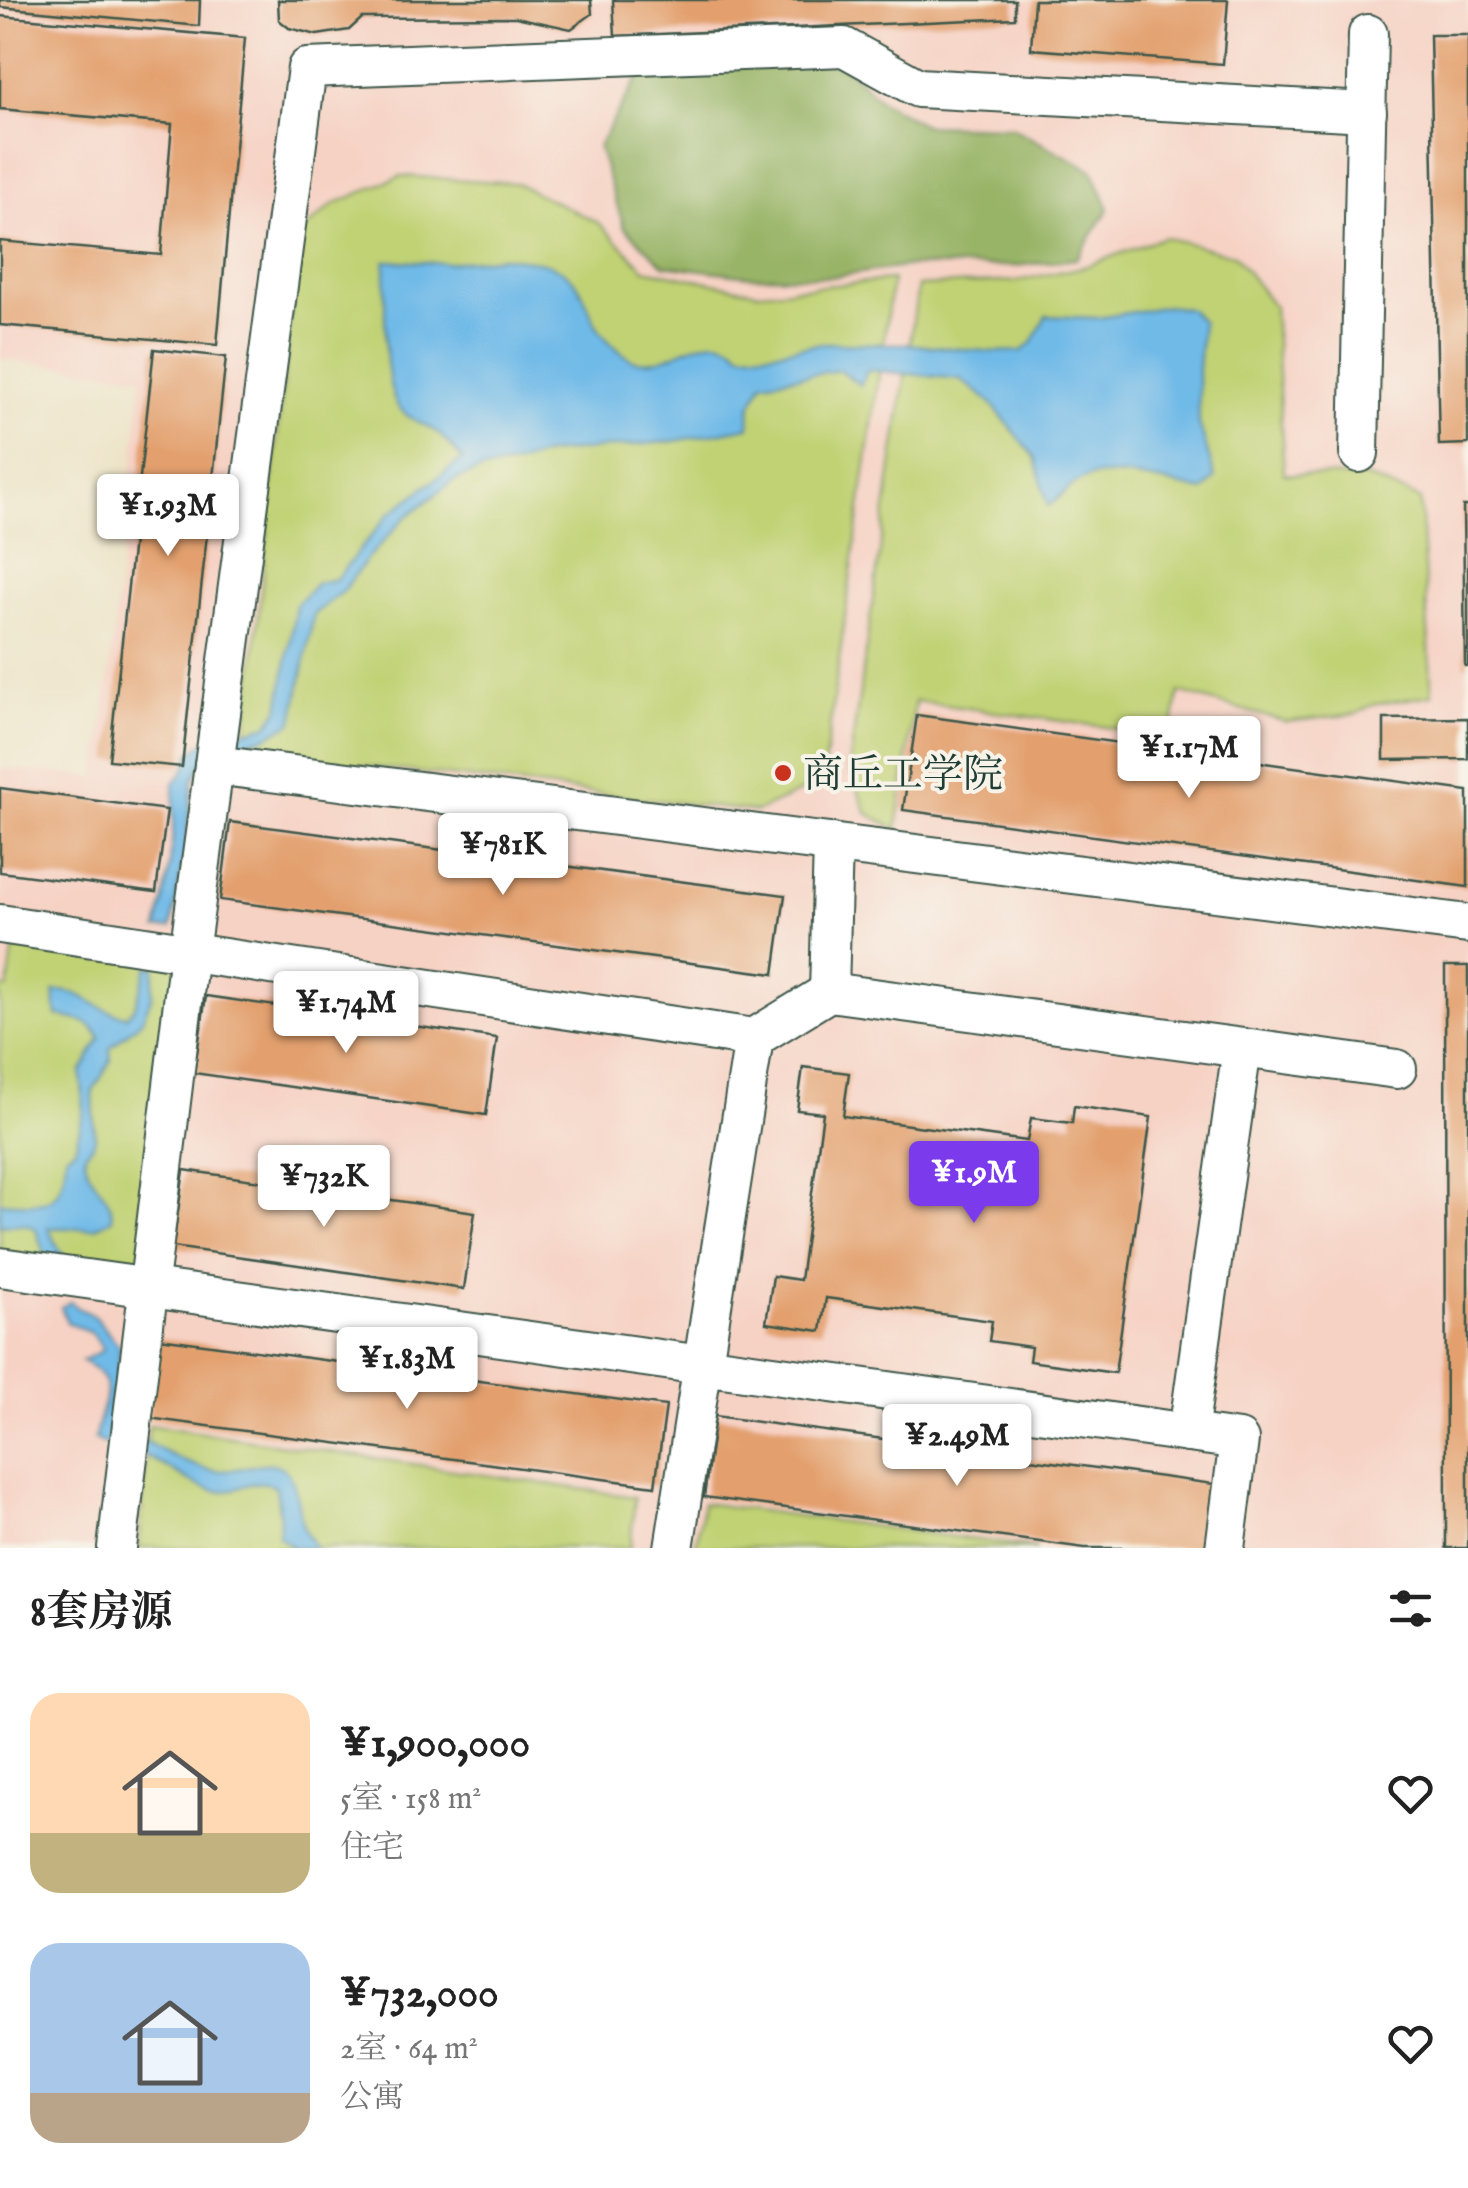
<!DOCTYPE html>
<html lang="zh">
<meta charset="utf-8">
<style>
body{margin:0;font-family:"IM FELL English","Noto Serif SC",serif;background:#f6f6f6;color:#222;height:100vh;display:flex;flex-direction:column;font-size:38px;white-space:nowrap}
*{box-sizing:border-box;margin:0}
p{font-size:32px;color:#767676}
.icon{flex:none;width:55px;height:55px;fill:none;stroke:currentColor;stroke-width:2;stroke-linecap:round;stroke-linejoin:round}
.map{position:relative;height:1548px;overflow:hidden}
.details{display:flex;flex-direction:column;background:#fff;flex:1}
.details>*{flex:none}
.price{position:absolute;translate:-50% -85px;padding:0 22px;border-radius:10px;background:#fff;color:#222;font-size:32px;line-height:65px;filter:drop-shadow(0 2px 5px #0008)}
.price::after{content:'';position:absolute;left:50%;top:60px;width:30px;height:22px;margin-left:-15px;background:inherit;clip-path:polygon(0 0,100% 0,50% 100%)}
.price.current{background:#7c3aed;color:#fff}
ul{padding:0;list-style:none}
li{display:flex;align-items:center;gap:30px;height:250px;padding:0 30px}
li span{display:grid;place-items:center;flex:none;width:280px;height:200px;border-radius:30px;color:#555}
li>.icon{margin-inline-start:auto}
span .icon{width:120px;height:120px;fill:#fffc;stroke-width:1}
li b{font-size:42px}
h2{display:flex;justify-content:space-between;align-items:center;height:120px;padding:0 30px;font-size:42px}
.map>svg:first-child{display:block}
.built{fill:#f6d2c4}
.green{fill:#c1d274;stroke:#708854;stroke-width:2.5}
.forest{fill:#98b466;stroke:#5c784d;stroke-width:2.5}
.water{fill:#6fbae8;stroke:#477c8e;stroke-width:2.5}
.building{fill:#e3a06e}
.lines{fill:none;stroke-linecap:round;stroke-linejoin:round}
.minor-casing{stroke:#3e564a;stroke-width:42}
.minor{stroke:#fff;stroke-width:38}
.poi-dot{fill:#c8321e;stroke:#f7f3e8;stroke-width:4}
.labels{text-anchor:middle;stroke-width:8;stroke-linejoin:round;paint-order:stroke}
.poi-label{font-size:40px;fill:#1f3d34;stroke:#f7f3e8;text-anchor:start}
</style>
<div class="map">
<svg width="1468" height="1548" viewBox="0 0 1468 1548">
<rect width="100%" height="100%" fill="#f7f3e8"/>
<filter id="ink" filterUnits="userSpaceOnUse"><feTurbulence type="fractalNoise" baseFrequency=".01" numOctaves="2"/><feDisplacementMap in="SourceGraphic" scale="20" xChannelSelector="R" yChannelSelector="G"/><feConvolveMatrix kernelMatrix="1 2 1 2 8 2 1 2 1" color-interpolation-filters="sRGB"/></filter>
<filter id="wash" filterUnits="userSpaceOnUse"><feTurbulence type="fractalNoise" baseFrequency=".0048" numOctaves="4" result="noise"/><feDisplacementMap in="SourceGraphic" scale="40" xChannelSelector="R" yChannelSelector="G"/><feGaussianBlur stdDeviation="2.25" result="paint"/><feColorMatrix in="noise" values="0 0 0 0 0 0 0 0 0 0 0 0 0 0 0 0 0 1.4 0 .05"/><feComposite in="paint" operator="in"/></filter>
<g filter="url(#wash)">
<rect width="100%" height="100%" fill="#ede4c8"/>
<!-- built -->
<polygon class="built" points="0,0 1468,0 1468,1548 0,1548 0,768 97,777 143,376 0,359"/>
<!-- green -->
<g class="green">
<polygon points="400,176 516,183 599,223 645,269 758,292 892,280 822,782 756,812 244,752 299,234 334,204"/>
<polygon points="1164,237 1234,255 1274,307 1284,474 1366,477 1420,499 1432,695 1372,705 1356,714 1286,722 1179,692 1171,736 915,701 897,829 867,813 849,767 918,286 1018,281 1087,266"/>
<polygon points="14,945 178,965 142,1281 0,1258 0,988 8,988"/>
<polygon points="149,1425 635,1497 630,1548 139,1548"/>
<polygon points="703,1503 1037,1548 695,1548"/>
</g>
<!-- forest -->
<polygon class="forest" points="838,61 881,101 924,125 1011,127 1092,170 1109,209 1076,259 1014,266 911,266 830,277 749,276 664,265 624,227 598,147 639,76 659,66"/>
<!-- water -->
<g class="water">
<path d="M502,257C528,259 564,262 579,287C591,308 592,328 614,346C619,350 627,358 633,360C672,372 706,318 741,353L773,352L824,343L905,344L995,352L1022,351L1032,343L1046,316L1098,318L1168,306L1190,309L1202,322L1198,371L1199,423L1215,478L1204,491C1172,485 1108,465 1079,481C1070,486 1059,499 1048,506L1035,457L989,401L960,379L868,370L860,385L840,370L763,382L751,406L749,427L675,441L546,454L517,464L478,471L453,481L405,518L366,560L343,591L314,614L293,722L266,737L228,745L202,762L193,780L185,852L171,928L157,929C170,881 175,832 174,783L186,768L190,753L206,742L268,725L279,709L296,605L317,583L336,579L389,514L463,459C454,451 445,438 435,431C421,422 405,418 397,404C381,377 386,295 385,261L448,263Z"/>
<path d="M155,965L152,996L142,1020L110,1048L111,1061L93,1091L95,1138L93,1145L85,1154C83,1180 114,1192 112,1219L94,1228H48L70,1269H51L35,1228L25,1224L0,1225V1202C46,1205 63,1208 66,1155L75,1148L84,1111L81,1072L100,1038C92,1020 75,1019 57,1016L54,992C83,987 95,1012 127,1016L135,1007L147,967Z"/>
<path d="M71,1302C78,1311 83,1309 92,1315C99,1320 111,1338 120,1346L113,1425C146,1440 176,1462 211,1470C233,1475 263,1458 279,1466C300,1477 296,1509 304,1529C307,1536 312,1542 316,1548H295L278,1536L280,1520L276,1487C249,1474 242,1494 216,1491C191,1487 169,1466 146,1456C129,1449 111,1448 95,1439C99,1405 123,1381 82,1361L103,1350L93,1334L67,1322L61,1307Z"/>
</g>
<g id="blocks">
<!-- building -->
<g class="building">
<polygon points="0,0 200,0 199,26 0,7"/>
<polygon points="278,0 591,0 592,14 571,29 516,17 362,18 349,30 317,35 289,28 279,20"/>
<polygon points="613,0 1015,0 1015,18 615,36"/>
<polygon points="1034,0 1228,0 1223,64 1031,49"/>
<polygon points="0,16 245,38 217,345 0,325 0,241 161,255 172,124 0,109"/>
<polygon points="1430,35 1468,35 1468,444 1439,445"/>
<polygon points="154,349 226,357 182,767 109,760"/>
<polygon points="1463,506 1468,506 1468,666 1465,666"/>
<polygon points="917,715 1468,791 1468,887 903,810"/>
<polygon points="1468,718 1468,759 1384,760 1384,719"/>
<polygon points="0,788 167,810 156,892 0,872"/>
<polygon points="230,822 785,895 774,974 220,900"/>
<polygon points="1445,966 1468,966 1468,1548 1446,1548"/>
<polygon points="206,996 497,1038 486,1115 194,1073"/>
<polygon points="803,1067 849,1073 843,1116 1027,1141 1031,1118 1072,1123 1074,1106 1151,1117 1115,1373 1029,1361 1031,1347 989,1341 992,1321 826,1298 821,1331 766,1323 773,1276 800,1280 823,1113 797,1110"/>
<polygon points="184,1170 475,1212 464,1289 173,1247"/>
<polygon points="159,1338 666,1406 655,1486 148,1418"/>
<polygon points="715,1416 1221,1485 1213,1548 1085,1548 704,1497"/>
</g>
</g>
</g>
<g filter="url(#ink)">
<use href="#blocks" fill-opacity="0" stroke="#3e564a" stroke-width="2.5"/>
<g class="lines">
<defs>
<g id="minor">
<polyline points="1359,453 1368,34"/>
<polyline points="214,765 1468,924"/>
<polyline points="0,924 754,1038 829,992 1397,1069"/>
<polyline points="829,992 833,843"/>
<polyline points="0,1267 1239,1440 1225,1548"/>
<polyline points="1188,1433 1242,1048"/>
<polyline points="117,1548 189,953 307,68 844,47 918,88 1367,112"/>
<polyline points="674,1548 754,1038"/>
</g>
</defs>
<!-- minor casing -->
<use href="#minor" class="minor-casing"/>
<!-- minor -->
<use href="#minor" class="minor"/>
</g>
</g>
<!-- markers -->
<circle class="poi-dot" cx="783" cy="773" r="10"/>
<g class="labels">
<!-- poi labels -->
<g class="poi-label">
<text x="803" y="787">商丘工学院</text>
</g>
</g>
</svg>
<b class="price" style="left:168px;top:559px">¥1.93M</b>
<b class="price" style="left:1189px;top:801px">¥1.17M</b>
<b class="price" style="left:503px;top:898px">¥781K</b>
<b class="price" style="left:346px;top:1056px">¥1.74M</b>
<b class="price current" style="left:974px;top:1226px">¥1.9M</b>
<b class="price" style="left:324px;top:1230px">¥732K</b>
<b class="price" style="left:407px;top:1412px">¥1.83M</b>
<b class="price" style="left:957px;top:1489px">¥2.49M</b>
</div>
<section class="details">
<h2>8套房源<svg class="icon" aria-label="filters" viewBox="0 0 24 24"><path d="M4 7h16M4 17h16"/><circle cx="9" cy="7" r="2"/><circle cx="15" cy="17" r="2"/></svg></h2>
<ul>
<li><span style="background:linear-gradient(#ffd9b3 70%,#c2b280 0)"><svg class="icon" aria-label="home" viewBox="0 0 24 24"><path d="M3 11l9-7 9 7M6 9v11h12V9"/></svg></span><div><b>¥1,900,000</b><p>5室 · 158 m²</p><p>住宅</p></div><svg class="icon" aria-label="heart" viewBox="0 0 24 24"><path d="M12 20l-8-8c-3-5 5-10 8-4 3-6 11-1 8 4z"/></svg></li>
<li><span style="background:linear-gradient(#a9c7e8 75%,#b9a48a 0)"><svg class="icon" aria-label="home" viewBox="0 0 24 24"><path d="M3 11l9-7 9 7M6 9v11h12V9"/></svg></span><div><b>¥732,000</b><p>2室 · 64 m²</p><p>公寓</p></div><svg class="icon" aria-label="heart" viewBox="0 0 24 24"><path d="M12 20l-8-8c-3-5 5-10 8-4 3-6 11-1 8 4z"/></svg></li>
</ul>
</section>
